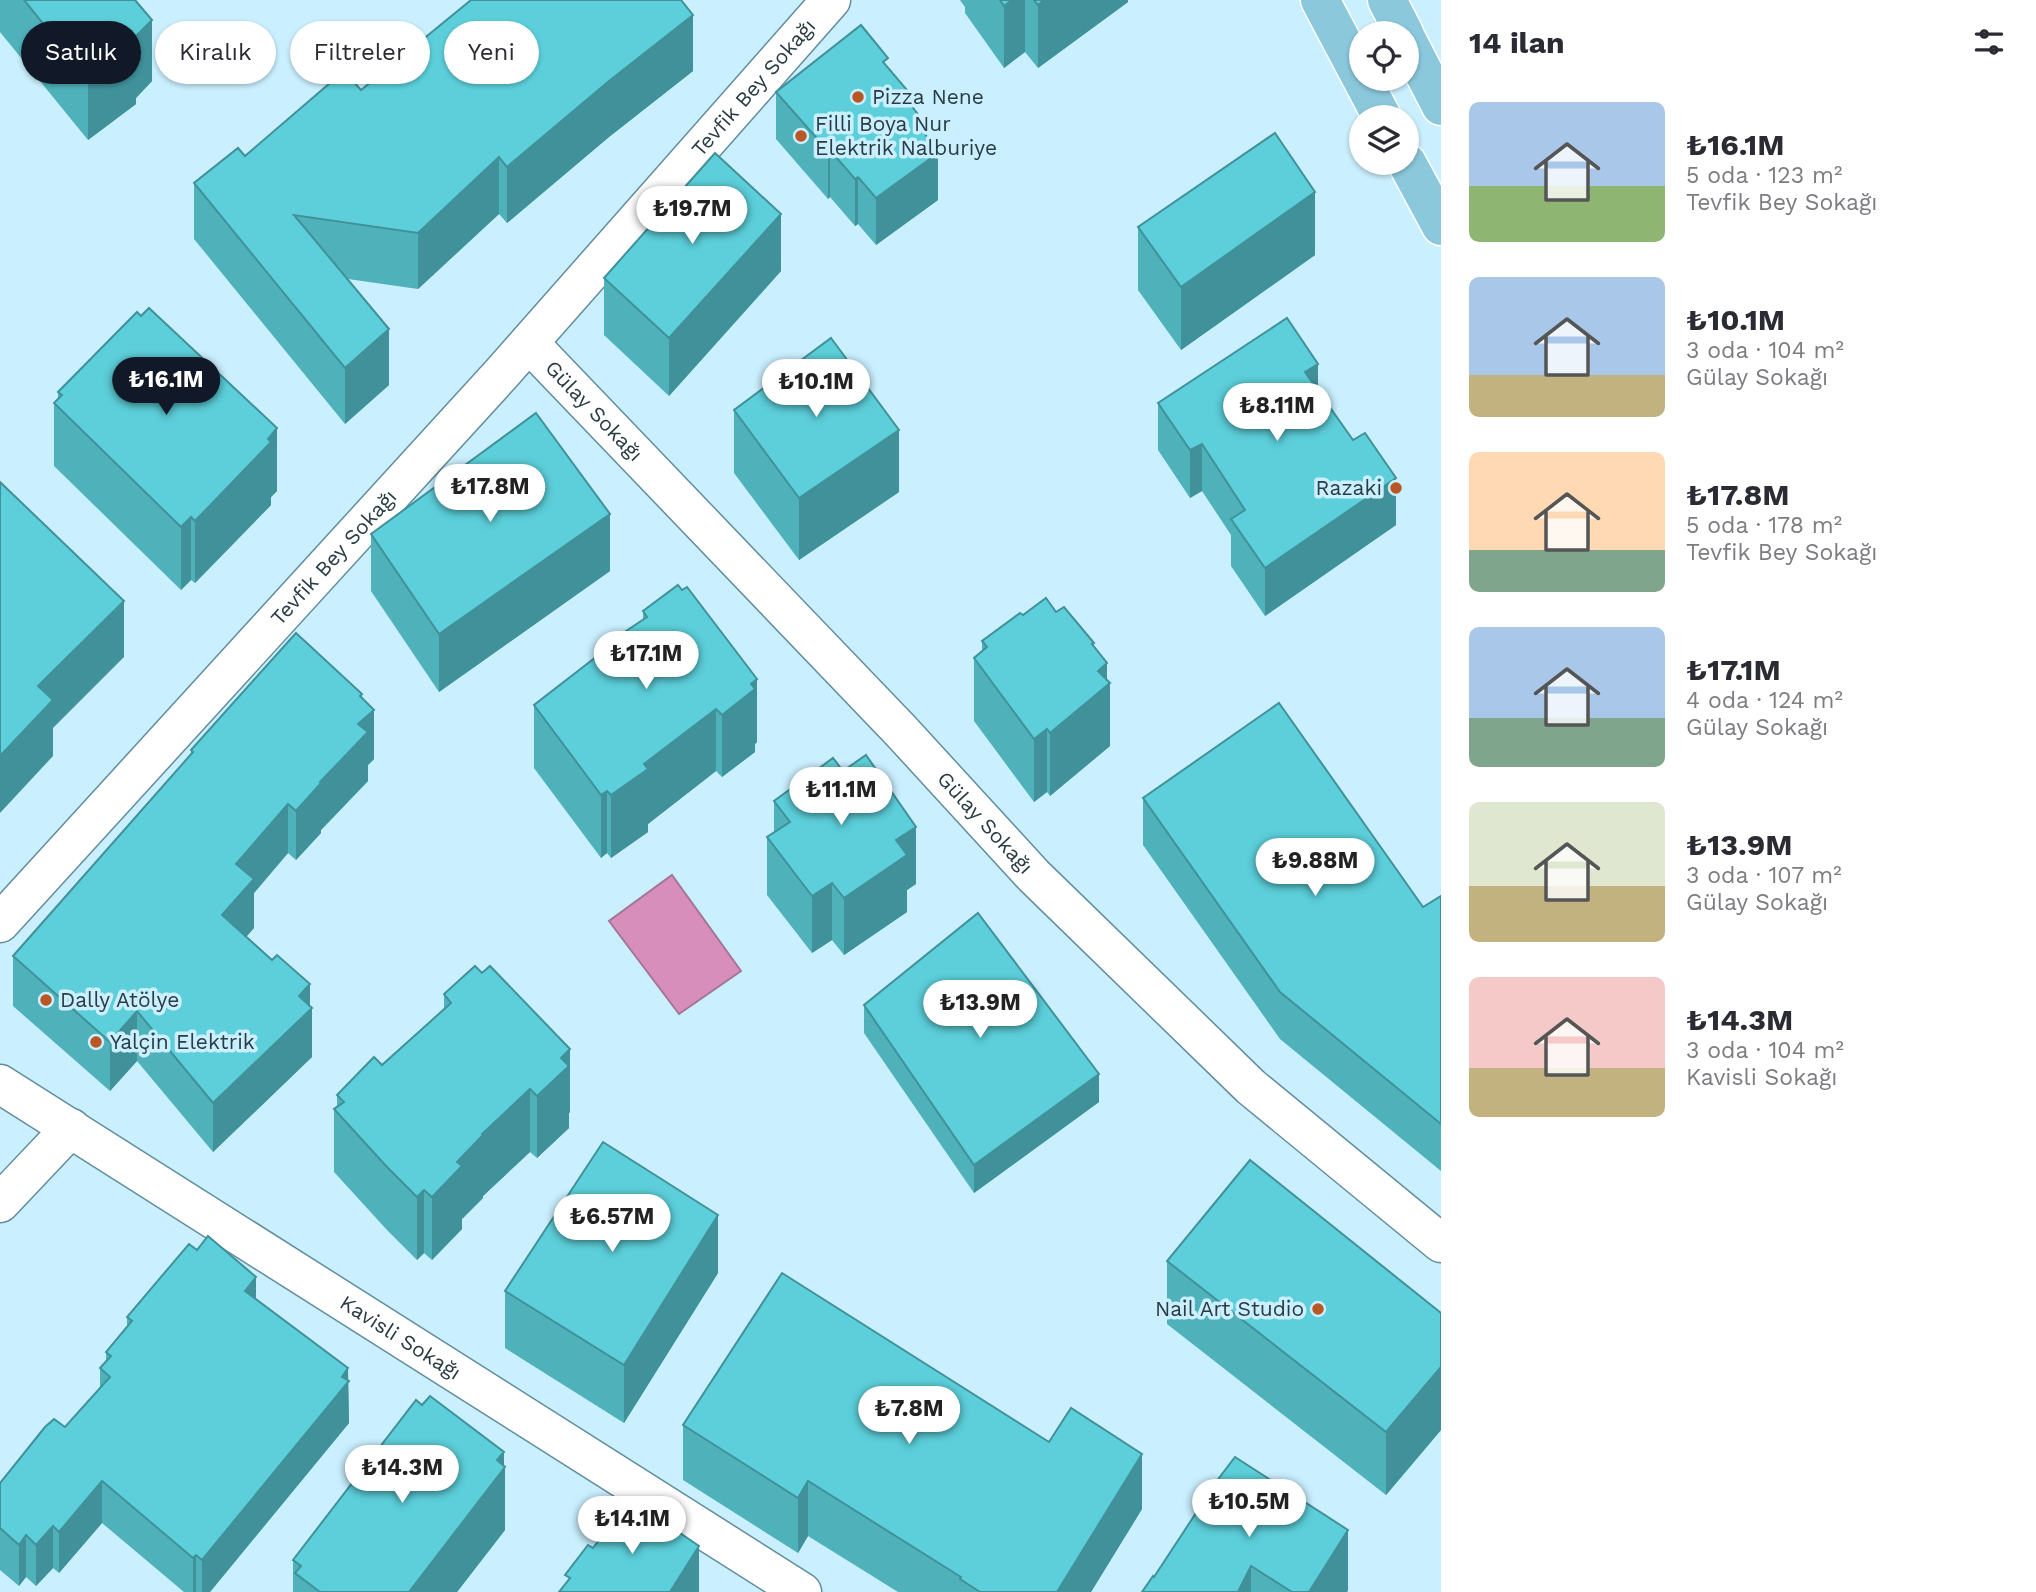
<!DOCTYPE html>
<html lang="tr">
<meta charset="utf-8">
<style>
body{margin:0;font-family:"Work Sans",sans-serif;background:#f7f7f7;color:#2b2b33;height:100vh;display:flex;flex-direction:column;font-size:26px;white-space:nowrap}
*{box-sizing:border-box;margin:0}
p{font-size:23px;color:#7c7c81}
.icon{flex:none;width:38px;height:38px;fill:none;stroke:currentColor;stroke-width:2;stroke-linecap:round;stroke-linejoin:round}
.map{position:relative;flex:1;overflow:hidden}
.details{display:flex;flex-direction:column;background:#fff;width:595px}
.details>*{flex:none}
.top-card{position:absolute;left:21px;top:21px;width:665px;height:63px;display:flex;gap:14px}
.fabs{position:absolute;left:1349px;top:21px;display:grid;gap:14px}
.fabs a{display:grid;place-items:center;width:70px;height:70px;border-radius:50%;background:#fff;box-shadow:0 2px 5px #0004;font-size:35px}
.price{position:absolute;translate:-50% -60px;padding:0 16px;border-radius:24px;background:#fff;color:#222;font-size:23px;line-height:46px;filter:drop-shadow(0 2px 4px #0008)}
.price::after{content:'';position:absolute;left:50%;top:42px;width:21px;height:16px;margin-left:-10px;background:inherit;clip-path:polygon(0 0,100% 0,50% 100%)}
.price.current{background:#111827;color:#fff}
ul{padding:0;list-style:none}
li{display:flex;align-items:center;gap:21px;height:175px;padding:0 28px}
li span{display:grid;place-items:center;flex:none;width:196px;height:140px;border-radius:10px;color:#555}
li>.icon{margin-inline-start:auto}
span .icon{width:84px;height:84px;fill:#fffc;stroke-width:1}
li b{font-size:30px}
h2{display:flex;justify-content:space-between;align-items:center;height:84px;padding:0 28px;font-size:30px}
.tag{padding:0 24px;border-radius:32px;background:#fff;box-shadow:0 2px 5px #0004;font-size:24px;line-height:63px}
.tag.current{background:#111827;color:#fff}
main{display:flex;flex:1;min-height:0}
.map>svg:first-child{display:block}
.water{fill:#d88eba;stroke:#a47596;stroke-width:2}
.lines{fill:none;stroke-linecap:round;stroke-linejoin:round}
.minor-casing{stroke:#618d9d;stroke-width:41}
.primary-casing{stroke:#fff;stroke-width:41}
.minor{stroke:#fff;stroke-width:38}
.primary{stroke:#8cc8dc;stroke-width:38}
.wall{fill:#4fb2bb}
.shaded-wall{fill:#409199}
.building{fill:#5ccfda;stroke:#409199;stroke-width:2}
.poi-dot{fill:#ba5524;stroke:#caeffe;stroke-width:2.5}
.labels{text-anchor:middle;stroke-width:7;stroke-linejoin:round;paint-order:stroke}
.street-label{font-size:21px;fill:#293b43;stroke:#caeffe}
.poi-label{font-size:21px;fill:#293b43;stroke:#caeffe;text-anchor:start}
</style>
<main>
<div class="map">
<svg width="1441" height="1592" viewBox="0 0 1441 1592">
<rect width="100%" height="100%" fill="#caeffe"/>
<!-- water -->
<polygon class="water" points="672,875 741,971 679,1014 609,921"/>
<g class="lines">
<defs>
<g id="minor">
<path id="s1" d="M529,343L901,731L1034,876L1251,1087L1441,1243"/>
<path id="s2" d="M0,923L502,373L831,0"/>
<path id="s3" d="M0,1084L802,1592"/>
<polyline points="0,1203 71,1128"/>
</g>
<g id="primary">
<polyline points="1320,0 1382,117"/>
<polyline points="1387,0 1404,33"/>
<polyline points="1407,40 1441,106"/>
<polyline points="1407,163 1441,226"/>
</g>
</defs>
<!-- minor casing -->
<use href="#minor" class="minor-casing"/>
<!-- primary casing -->
<use href="#primary" class="primary-casing"/>
<!-- minor -->
<use href="#minor" class="minor"/>
<!-- primary -->
<use href="#primary" class="primary"/>
</g>
<!-- wall -->
<g class="wall">
<polygon points="0,0 135,0 152,81 136,98 136,104 88,140 0,32"/>
<polygon points="960,0 1128,0 1128,2 1038,68 1025,52 1004,68 965,13 965,7"/>
<polygon points="888,67 925,134 938,200 876,245 858,224 855,226 830,197 828,199 776,139 776,92"/>
<polygon points="693,71 609,137 507,223 499,214 418,289 348,279 389,385 345,424 194,239 194,183 245,156 361,90"/>
<polygon points="1138,227 1315,255 1181,350 1138,290"/>
<polygon points="781,271 669,396 604,335 604,278"/>
<polygon points="1318,391 1396,525 1265,616 1231,566 1231,535 1202,491 1190,498 1158,450 1158,403"/>
<polygon points="58,392 277,491 271,497 271,505 195,583 191,580 181,590 54,466 54,403 58,399"/>
<polygon points="734,410 899,492 799,560 734,473"/>
<polygon points="371,534 610,571 439,692 371,591"/>
<polygon points="643,611 757,742 755,744 755,752 722,777 716,771 648,824 648,832 611,858 607,853 601,858 534,768 534,705 626,633 626,631 643,619"/>
<polygon points="1056,612 1094,646 1107,680 1110,746 1050,796 1047,792 1034,802 974,721 974,658 982,651 982,641 1023,615"/>
<polygon points="362,698 374,759 368,765 368,781 321,830 321,833 296,860 288,853 254,893 254,928 246,937 310,1006 312,1057 213,1152 137,1061 110,1091 13,1006 13,956 191,754 191,750"/>
<polygon points="1143,798 1423,907 1441,896 1441,1171 1280,1039 1143,845"/>
<polygon points="774,801 916,884 907,890 907,912 844,955 832,940 812,953 767,895 767,837 774,832"/>
<polygon points="444,994 570,1112 569,1113 569,1128 537,1158 530,1152 483,1196 483,1198 462,1219 462,1229 432,1260 424,1253 417,1260 387,1230 334,1172 334,1109 337,1107 337,1095 382,1065 444,1009"/>
<polygon points="864,1005 1099,1102 974,1193 864,1033"/>
<polygon points="1167,1261 1441,1313 1441,1430 1386,1495 1167,1324"/>
<polygon points="718,1273 624,1423 505,1348 505,1291"/>
<polygon points="256,1299 348,1381 349,1423 210,1592 184,1592 102,1523 59,1573 53,1568 36,1586 26,1577 19,1586 0,1570 0,1483 65,1427 100,1389 100,1368 106,1361 106,1352 127,1326 127,1317"/>
<polygon points="683,1425 1142,1509 1091,1592 898,1592 808,1536 798,1553 683,1480"/>
<polygon points="504,1466 505,1530 457,1592 293,1592 293,1560"/>
<polygon points="1219,1478 1348,1590 1347,1592 1142,1592 1154,1577"/>
</g>
<!-- shaded-wall -->
<g class="shaded-wall">
<polygon points="1012,0 1025,0 1025,52 1004,68 1004,6"/>
<polygon points="1044,0 1128,0 1128,2 1038,68 1038,5"/>
<polygon points="693,15 693,71 609,137 507,223 507,167 609,81"/>
<polygon points="152,20 152,81 136,98 136,104 88,140 88,79 133,39"/>
<polygon points="907,90 907,137 902,94"/>
<polygon points="925,123 925,162 938,153 938,200 876,245 876,198 921,128"/>
<polygon points="830,150 830,197 828,199 828,151"/>
<polygon points="499,157 499,214 418,289 418,233"/>
<polygon points="858,177 858,224 855,226 855,179"/>
<polygon points="1315,192 1315,255 1181,350 1181,287"/>
<polygon points="781,214 781,271 669,396 669,338"/>
<polygon points="389,329 389,385 345,424 345,368"/>
<polygon points="1318,364 1318,411 1305,372"/>
<polygon points="277,428 277,491 271,497 271,505 195,583 195,521"/>
<polygon points="899,430 899,492 799,560 799,498"/>
<polygon points="1202,444 1202,491 1190,498 1190,450"/>
<polygon points="1396,478 1396,525 1265,616 1265,568"/>
<polygon points="610,514 610,571 439,692 439,634"/>
<polygon points="191,517 191,580 181,590 181,527"/>
<polygon points="124,601 124,657 53,728 53,756 0,813 0,756 38,686"/>
<polygon points="1094,643 1094,697 1098,671 1107,663 1107,686 1110,683 1110,746 1050,796 1050,733 1092,644"/>
<polygon points="757,679 757,742 755,744 755,752 722,777 722,715 751,684"/>
<polygon points="362,694 362,720 374,710 374,759 368,765 368,781 321,830 321,833 296,860 296,811 320,782 360,696"/>
<polygon points="716,709 716,771 648,824 648,832 611,858 611,795 644,764"/>
<polygon points="1047,729 1047,792 1034,802 1034,739"/>
<polygon points="607,791 607,853 601,858 601,795"/>
<polygon points="288,804 288,853 254,893 254,928 222,964 222,915 236,864"/>
<polygon points="916,827 916,884 907,890 907,912 844,955 844,898 896,840"/>
<polygon points="832,883 832,940 812,953 812,896"/>
<polygon points="310,984 310,1009 312,1008 312,1057 213,1152 213,1103 299,996"/>
<polygon points="137,1011 137,1061 110,1091 110,1042"/>
<polygon points="570,1049 570,1112 569,1113 569,1128 537,1158 537,1096 561,1058"/>
<polygon points="1099,1074 1099,1102 974,1193 974,1165"/>
<polygon points="530,1089 530,1152 483,1196 483,1198 462,1219 462,1229 432,1260 432,1197 457,1162 482,1134"/>
<polygon points="424,1190 424,1253 417,1260 417,1197"/>
<polygon points="718,1215 718,1273 624,1423 624,1365"/>
<polygon points="256,1277 256,1319 245,1291"/>
<polygon points="1441,1367 1441,1430 1386,1495 1386,1432"/>
<polygon points="348,1368 349,1423 210,1592 202,1592 202,1560"/>
<polygon points="504,1452 504,1469 505,1467 505,1530 457,1592 409,1592 497,1460"/>
<polygon points="1142,1454 1142,1509 1091,1592 1057,1592"/>
<polygon points="102,1481 102,1523 59,1573 59,1532"/>
<polygon points="808,1481 808,1536 798,1553 798,1498"/>
<polygon points="53,1526 53,1568 36,1586 36,1545"/>
<polygon points="1348,1530 1348,1590 1347,1592 1309,1592"/>
<polygon points="26,1535 26,1577 19,1586 19,1545"/>
<polygon points="699,1546 699,1592 670,1592"/>
<polygon points="196,1555 196,1592 193,1592 193,1558"/>
<polygon points="1251,1566 1251,1592 1238,1592"/>
</g>
<!-- building -->
<g class="building">
<polygon points="24,0 135,0 152,20 133,39 136,43 88,79"/>
<polygon points="471,0 681,0 693,15 609,81 507,167 499,157 418,233 294,215 389,329 345,368 194,183 238,148 245,156 344,71 361,90"/>
<polygon points="1000,0 1012,0 1004,6"/>
<polygon points="1034,0 1044,0 1038,5"/>
<polygon points="861,25 888,58 883,62 907,90 902,94 925,123 921,128 938,153 876,198 858,177 855,179 830,150 828,151 776,92"/>
<polygon points="1275,133 1315,192 1181,287 1138,227"/>
<polygon points="715,153 781,214 669,338 604,278"/>
<polygon points="149,308 277,428 268,439 271,442 195,521 191,517 181,527 54,403 62,395 58,392 137,312 141,316"/>
<polygon points="1287,318 1318,364 1305,372 1353,440 1365,433 1396,478 1265,568 1231,519 1245,510 1202,444 1190,450 1158,403"/>
<polygon points="831,338 899,430 799,498 734,410"/>
<polygon points="536,413 610,514 439,634 371,534"/>
<polygon points="0,482 124,601 38,686 53,700 0,756"/>
<polygon points="678,585 682,590 687,587 757,679 751,684 755,689 722,715 716,709 644,764 648,769 611,795 607,791 601,795 534,705 627,633 626,631 647,617 643,611"/>
<polygon points="1046,598 1056,612 1064,607 1094,643 1092,644 1107,663 1098,671 1110,683 1050,733 1047,729 1034,739 974,658 987,647 982,641 1020,613 1023,615"/>
<polygon points="296,633 362,694 360,696 374,710 358,724 368,732 320,782 321,783 296,811 288,804 236,864 254,879 222,915 272,960 277,955 310,984 299,996 312,1008 213,1103 137,1011 110,1042 13,956 193,752 191,750"/>
<polygon points="1279,703 1423,907 1441,896 1441,1124 1280,992 1143,798"/>
<polygon points="866,755 916,827 896,840 907,855 844,898 832,883 812,896 767,837 790,822 774,801 833,758 843,771"/>
<polygon points="978,913 1099,1074 974,1165 864,1005"/>
<polygon points="475,966 482,973 490,966 570,1049 561,1058 569,1066 537,1096 530,1089 482,1134 483,1135 457,1162 462,1166 432,1197 424,1190 417,1197 387,1167 334,1109 344,1102 337,1095 374,1057 382,1065 451,1003 444,994"/>
<polygon points="603,1142 718,1215 624,1365 505,1291"/>
<polygon points="1250,1160 1441,1313 1441,1367 1386,1432 1167,1261"/>
<polygon points="208,1236 256,1277 245,1291 348,1368 342,1377 349,1381 202,1560 196,1555 193,1558 102,1481 59,1532 53,1526 36,1545 26,1535 19,1545 0,1528 0,1483 45,1427 54,1419 65,1427 110,1377 100,1368 111,1356 106,1352 132,1321 127,1317 189,1244 197,1250"/>
<polygon points="782,1273 1049,1442 1071,1408 1142,1454 1057,1592 980,1592 960,1579 961,1577 808,1481 798,1498 683,1425"/>
<polygon points="430,1396 504,1452 497,1460 505,1467 409,1592 320,1592 295,1573 301,1566 293,1560 416,1400 422,1405"/>
<polygon points="1235,1457 1348,1530 1309,1592 1292,1592 1251,1566 1238,1592 1142,1592 1153,1576 1154,1577 1219,1478"/>
<polygon points="630,1499 699,1546 670,1592 559,1592 570,1578 565,1575 588,1545 593,1548"/>
</g>
<!-- markers -->
<g class="poi-dot">
<circle cx="858" cy="97" r="7"/>
<circle cx="801" cy="136" r="7"/>
<circle cx="1396" cy="488" r="7"/>
<circle cx="46" cy="1000" r="7"/>
<circle cx="96" cy="1042" r="7"/>
<circle cx="1318" cy="1309" r="7"/>
</g>
<g class="labels">
<!-- street labels -->
<g class="street-label">
<text dy="7" stroke="none"><textPath href="#s2" startOffset="1125">Tevfik Bey Sokağı</textPath></text>
<text dy="7" stroke="none"><textPath href="#s1" startOffset="94">Gülay Sokağı</textPath></text>
<text dy="7" stroke="none"><textPath href="#s2" startOffset="495">Tevfik Bey Sokağı</textPath></text>
<text dy="7" stroke="none"><textPath href="#s1" startOffset="662">Gülay Sokağı</textPath></text>
<text dy="7" stroke="none"><textPath href="#s3" startOffset="474">Kavisli Sokağı</textPath></text>
</g>
<!-- poi labels -->
<g class="poi-label">
<text x="872" y="104">Pizza Nene</text>
<text x="815" y="131">Filli Boya Nur<tspan x="815" dy="24">Elektrik Nalburiye</tspan></text>
<text x="1382" y="495" text-anchor="end">Razaki</text>
<text x="60" y="1007">Dally Atölye</text>
<text x="110" y="1049">Yalçin Elektrik</text>
<text x="1304" y="1316" text-anchor="end">Nail Art Studio</text>
</g>
</g>
</svg>
<div class="fabs">
<a><svg class="icon" aria-label="locate" viewBox="0 0 24 24"><circle cx="12" cy="12" r="6"/><path d="M12 2v4M12 18v4M2 12h4M18 12h4"/></svg></a>
<a><svg class="icon" aria-label="layers" viewBox="0 0 24 24"><path d="M12 4l9 5-9 5-9-5zM3 14l9 5 9-5"/></svg></a>
</div>
<b class="price" style="left:692px;top:246px">₺19.7M</b>
<b class="price current" style="left:166px;top:417px">₺16.1M</b>
<b class="price" style="left:816px;top:419px">₺10.1M</b>
<b class="price" style="left:1277px;top:443px">₺8.11M</b>
<b class="price" style="left:490px;top:524px">₺17.8M</b>
<b class="price" style="left:646px;top:691px">₺17.1M</b>
<b class="price" style="left:841px;top:827px">₺11.1M</b>
<b class="price" style="left:1315px;top:898px">₺9.88M</b>
<b class="price" style="left:980px;top:1040px">₺13.9M</b>
<b class="price" style="left:612px;top:1254px">₺6.57M</b>
<b class="price" style="left:909px;top:1446px">₺7.8M</b>
<b class="price" style="left:402px;top:1505px">₺14.3M</b>
<b class="price" style="left:1249px;top:1539px">₺10.5M</b>
<b class="price" style="left:632px;top:1556px">₺14.1M</b>
<div class="top-card">
<a class="tag current">Satılık</a>
<a class="tag">Kiralık</a>
<a class="tag">Filtreler</a>
<a class="tag">Yeni</a>
</div>
</div>
<section class="details">
<h2>14 ilan<svg class="icon" aria-label="filters" viewBox="0 0 24 24"><path d="M4 7h16M4 17h16"/><circle cx="9" cy="7" r="2"/><circle cx="15" cy="17" r="2"/></svg></h2>
<ul>
<li><span style="background:linear-gradient(#a9c7e8 60%,#8fb573 0)"><svg class="icon" aria-label="home" viewBox="0 0 24 24"><path d="M3 11l9-7 9 7M6 9v11h12V9"/></svg></span><div><b>₺16.1M</b><p>5 oda · 123 m²</p><p>Tevfik Bey Sokağı</p></div></li>
<li><span style="background:linear-gradient(#a9c7e8 70%,#c2b280 0)"><svg class="icon" aria-label="home" viewBox="0 0 24 24"><path d="M3 11l9-7 9 7M6 9v11h12V9"/></svg></span><div><b>₺10.1M</b><p>3 oda · 104 m²</p><p>Gülay Sokağı</p></div></li>
<li><span style="background:linear-gradient(#ffd9b3 70%,#7fa58c 0)"><svg class="icon" aria-label="home" viewBox="0 0 24 24"><path d="M3 11l9-7 9 7M6 9v11h12V9"/></svg></span><div><b>₺17.8M</b><p>5 oda · 178 m²</p><p>Tevfik Bey Sokağı</p></div></li>
<li><span style="background:linear-gradient(#a9c7e8 65%,#7fa58c 0)"><svg class="icon" aria-label="home" viewBox="0 0 24 24"><path d="M3 11l9-7 9 7M6 9v11h12V9"/></svg></span><div><b>₺17.1M</b><p>4 oda · 124 m²</p><p>Gülay Sokağı</p></div></li>
<li><span style="background:linear-gradient(#dfe7d0 60%,#c2b280 0)"><svg class="icon" aria-label="home" viewBox="0 0 24 24"><path d="M3 11l9-7 9 7M6 9v11h12V9"/></svg></span><div><b>₺13.9M</b><p>3 oda · 107 m²</p><p>Gülay Sokağı</p></div></li>
<li><span style="background:linear-gradient(#f6c9c9 65%,#c2b280 0)"><svg class="icon" aria-label="home" viewBox="0 0 24 24"><path d="M3 11l9-7 9 7M6 9v11h12V9"/></svg></span><div><b>₺14.3M</b><p>3 oda · 104 m²</p><p>Kavisli Sokağı</p></div></li>
</ul>
</section>
</main>
